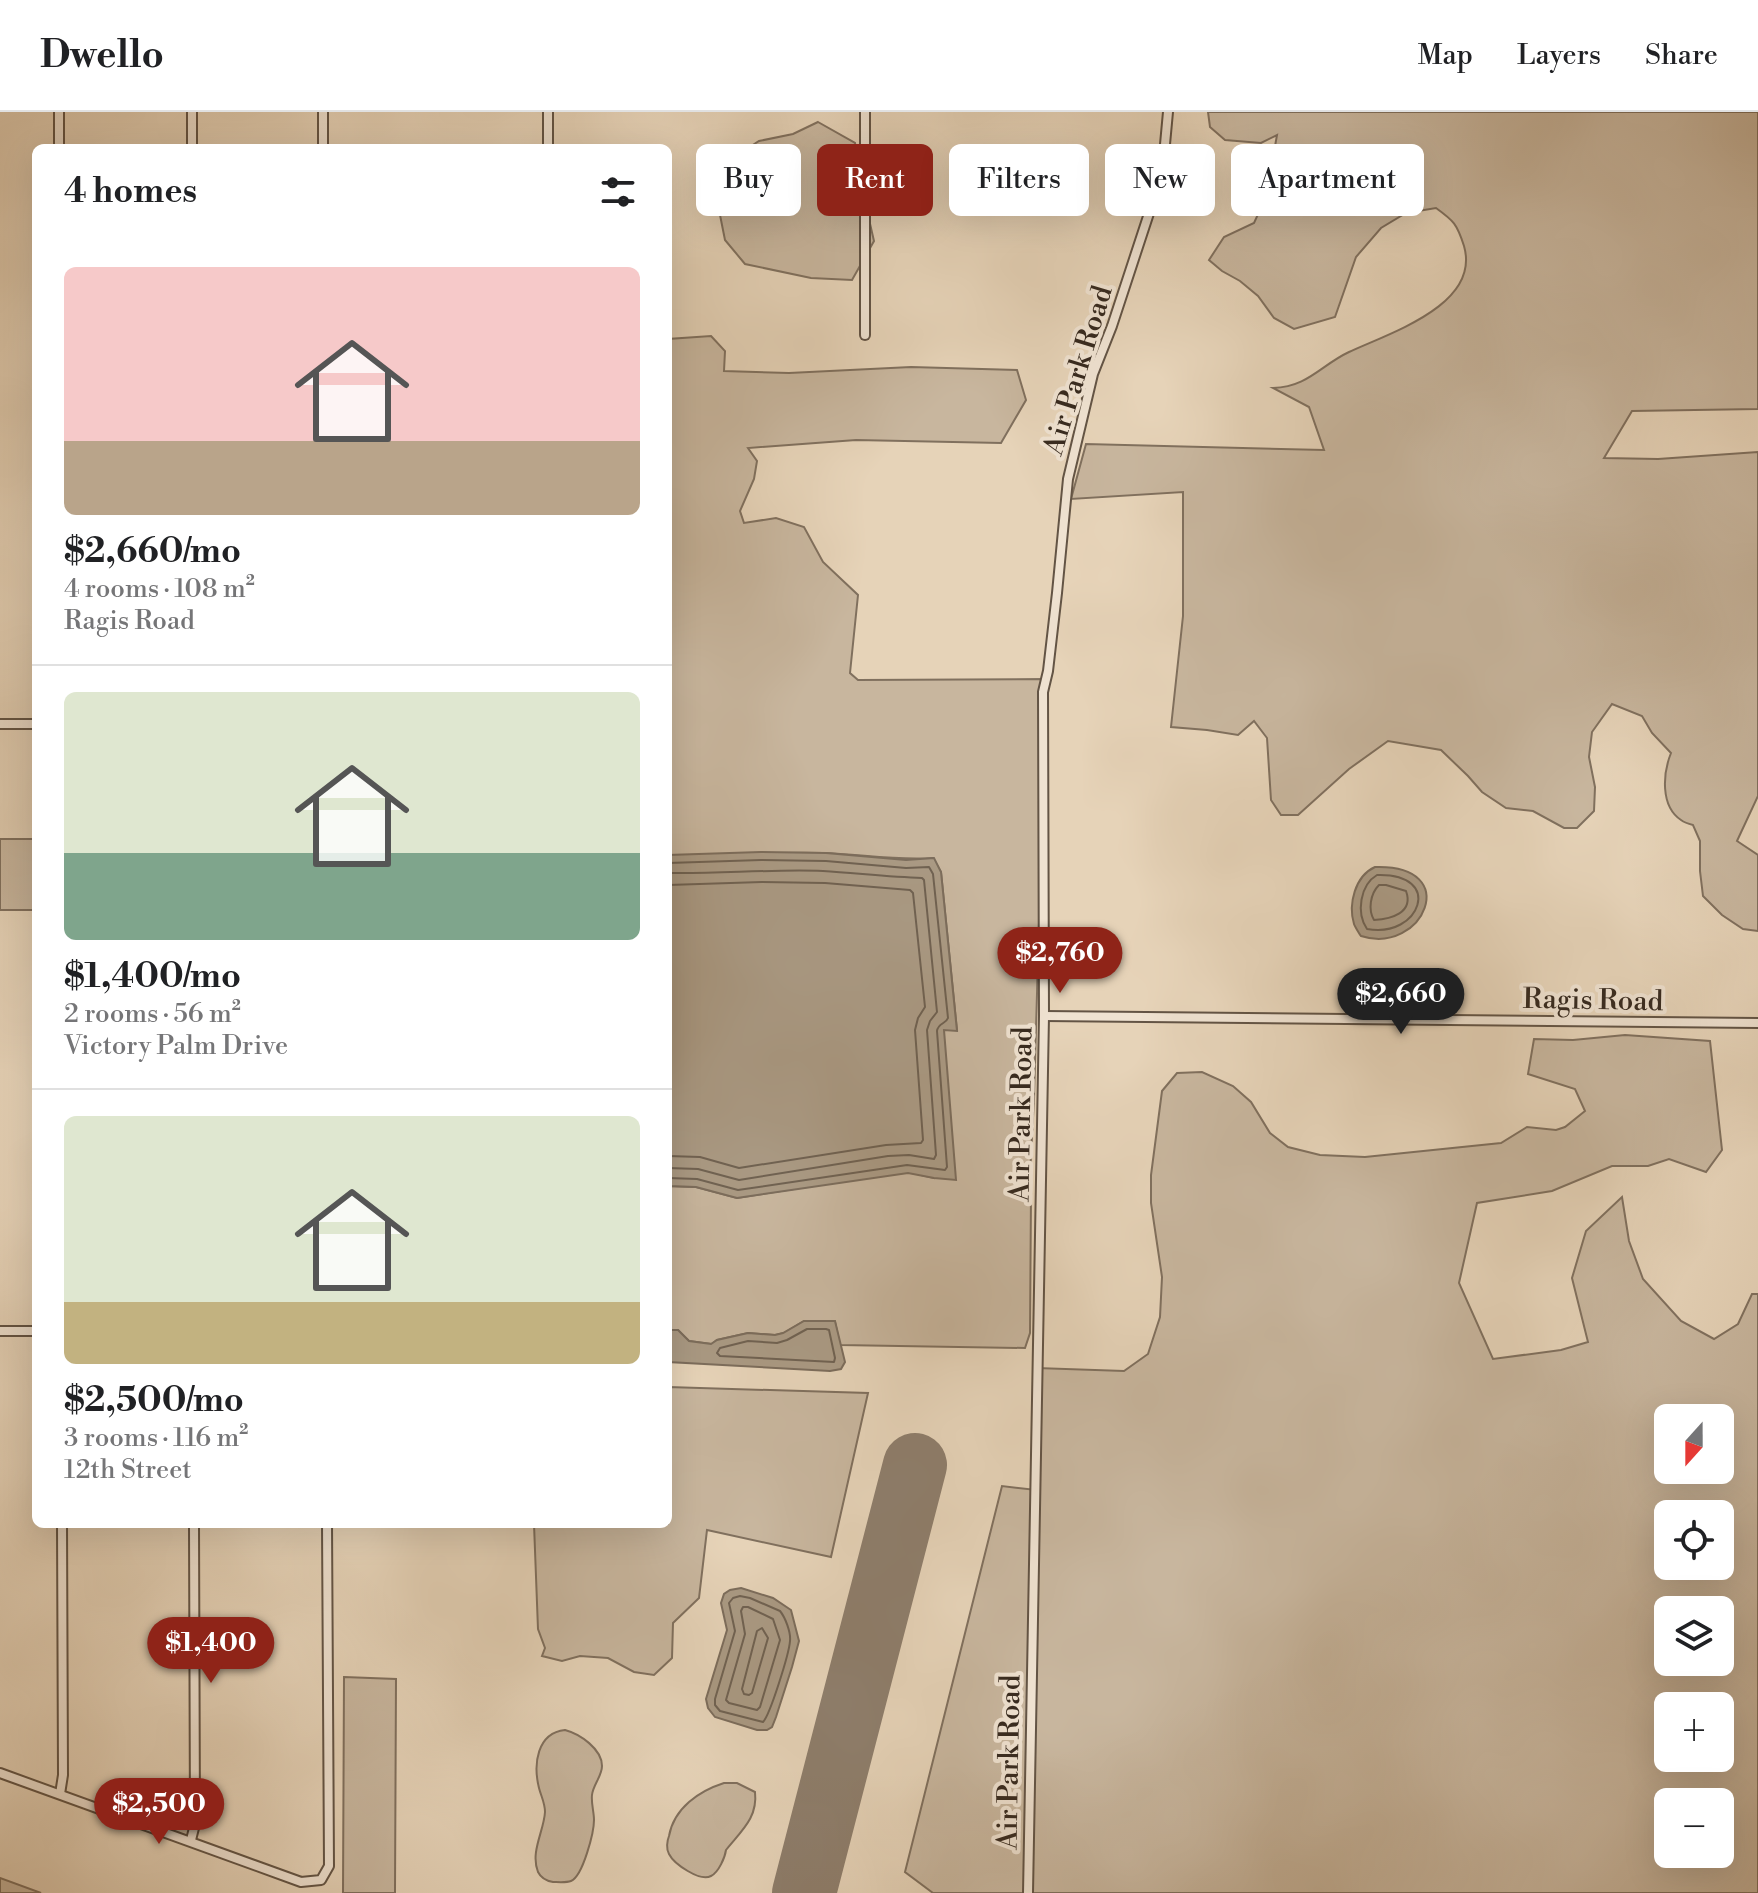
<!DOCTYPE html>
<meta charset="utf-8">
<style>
body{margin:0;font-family:"Libre Bodoni",serif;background:#f6f6f6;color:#202124;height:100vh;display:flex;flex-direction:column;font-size:30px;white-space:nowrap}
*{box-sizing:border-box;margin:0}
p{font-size:26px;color:#757577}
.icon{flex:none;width:44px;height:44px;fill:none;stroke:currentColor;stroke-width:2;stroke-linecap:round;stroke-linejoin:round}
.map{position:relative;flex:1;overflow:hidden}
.side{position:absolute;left:32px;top:32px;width:640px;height:1384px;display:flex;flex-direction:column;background:#fff;border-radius:12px;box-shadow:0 8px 32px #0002}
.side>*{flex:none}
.hud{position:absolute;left:696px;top:32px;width:760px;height:72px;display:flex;gap:16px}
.needle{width:52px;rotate:201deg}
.fabs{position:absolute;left:1654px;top:1292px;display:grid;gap:16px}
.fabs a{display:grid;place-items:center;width:80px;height:80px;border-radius:12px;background:#fff;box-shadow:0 8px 32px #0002;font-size:40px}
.price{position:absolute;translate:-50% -68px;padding:0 18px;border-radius:28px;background:#8f2418;color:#fff;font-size:26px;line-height:52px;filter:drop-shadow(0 2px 4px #0008)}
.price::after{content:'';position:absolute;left:50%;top:48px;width:24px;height:18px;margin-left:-12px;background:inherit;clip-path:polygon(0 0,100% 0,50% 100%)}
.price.selected{background:#222;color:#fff}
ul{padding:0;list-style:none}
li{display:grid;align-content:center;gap:16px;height:424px;padding:0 32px}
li+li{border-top:2px solid #e0e0e0}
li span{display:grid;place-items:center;height:248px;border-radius:12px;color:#555}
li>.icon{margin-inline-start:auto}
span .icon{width:144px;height:144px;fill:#fffc;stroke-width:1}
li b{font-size:34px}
h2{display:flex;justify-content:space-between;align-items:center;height:96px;padding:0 32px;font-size:34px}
.chip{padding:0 28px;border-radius:12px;background:#fff;box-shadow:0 8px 32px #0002;font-size:28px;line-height:72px}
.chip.selected{background:#8f2418;color:#fff}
header{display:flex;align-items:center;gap:48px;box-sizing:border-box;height:112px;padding:0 40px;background:#fff;border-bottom:2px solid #e0e0e0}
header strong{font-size:38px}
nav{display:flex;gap:44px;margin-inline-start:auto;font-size:28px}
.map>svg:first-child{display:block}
.green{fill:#c8b69e;stroke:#80705e;stroke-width:2;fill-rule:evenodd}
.water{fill:#aa9a84;stroke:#7c6d5c;stroke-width:2}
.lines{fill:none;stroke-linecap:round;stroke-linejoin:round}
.shore{stroke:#706252;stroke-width:2}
.runway{stroke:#8e7e6c;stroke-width:64}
.minor-casing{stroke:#635445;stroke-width:12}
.minor{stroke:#efe2d1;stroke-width:8}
.labels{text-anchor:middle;stroke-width:8;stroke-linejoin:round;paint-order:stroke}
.street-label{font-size:28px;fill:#372a1f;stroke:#efe2d1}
</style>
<header>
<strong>Dwello</strong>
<nav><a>Map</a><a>Layers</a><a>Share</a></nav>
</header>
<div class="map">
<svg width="1758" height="1781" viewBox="0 0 1758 1781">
<rect width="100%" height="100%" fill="#e6d3b8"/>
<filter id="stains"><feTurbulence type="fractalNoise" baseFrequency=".0025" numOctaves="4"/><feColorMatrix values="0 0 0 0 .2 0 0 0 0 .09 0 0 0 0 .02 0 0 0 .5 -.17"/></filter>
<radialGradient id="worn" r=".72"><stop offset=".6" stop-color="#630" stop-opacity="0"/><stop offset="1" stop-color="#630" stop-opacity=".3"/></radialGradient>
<!-- green -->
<g class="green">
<path d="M1208,0H1758V297L1632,299L1604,346L1658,347L1758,340V684L1737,729L1758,743V819L1743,817L1722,803L1703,784L1700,759V729L1693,713C1689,712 1685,711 1681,708C1660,694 1663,661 1671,641L1652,621L1642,604L1612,592L1592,620L1589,645L1595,675L1594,699L1577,716H1564L1533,699L1506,696L1482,680L1468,664L1441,638L1388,629L1349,657L1298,703H1281L1271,688L1267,626L1254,609L1238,623L1207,618L1171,615L1183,504V380L1071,387L1086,332L1324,338L1309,295L1273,276C1308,275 1321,253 1349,240C1389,221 1481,193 1464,134C1457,112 1454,109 1436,96L1406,101L1381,116L1356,145L1335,205L1294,217L1274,206L1258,184L1240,169L1222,159L1209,148L1224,125L1254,111L1266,85L1277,23L1261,31L1225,28L1210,15Z"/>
<polygon points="818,10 855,31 860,68 874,129 852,168 811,166 745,152 725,128 718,93 724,52 759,29 793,22"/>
<path d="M711,224L725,239L724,259L789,261L911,255L1017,258L1026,288L1001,331L856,328L748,336L757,349L754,367L740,399L744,411L776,406L804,415L823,450L858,483L850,561L858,568L1046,567L1034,987L1029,1081L1031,1082L1030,1221L1025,1236L840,1233L835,1210L804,1209L784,1221L775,1223L748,1221L717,1228L712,1232L689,1229L678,1218H668V1074L696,1075L737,1086L890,1062L908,1060L934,1066L944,918H957L941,760L933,746C896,749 860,742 823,741C771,740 720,743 668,743V227Z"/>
<rect x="0" y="727" width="36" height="71"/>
<path d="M1625,923L1710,929L1722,1038L1706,1060L1669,1047L1648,1054H1612L1552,1079L1477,1091L1459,1171L1493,1247L1561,1238L1588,1230L1572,1166L1586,1119L1622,1085L1629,1129L1643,1167L1681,1209L1714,1227L1738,1212L1752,1182H1758V1781H933L905,1760L1002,1374L1036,1378L1037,1256L1124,1259L1148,1242L1160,1205L1162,1165L1151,1091V1063L1162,979L1177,961L1202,960L1233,974L1251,990L1270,1021L1288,1035L1320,1043L1365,1045L1501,1031L1527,1015L1556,1018L1565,1015L1585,999L1575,977L1528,962L1534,927L1573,928ZM1668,1306H1720V1358H1668ZM1668,1402H1720V1454H1668ZM1668,1498H1720V1550H1668ZM1668,1594H1720V1646H1668ZM1668,1690H1720V1742H1668Z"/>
<polygon points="668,1275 868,1281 831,1445 707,1418 699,1486 673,1511 672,1546 654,1563 634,1560 608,1546 580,1544 562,1549 542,1544 545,1536 538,1517 534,1412 668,1412"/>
<polygon points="344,1565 396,1567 395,1781 343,1781"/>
<path d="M565,1618C580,1622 602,1637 602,1654C602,1664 593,1673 592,1683C591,1691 594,1700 594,1708C594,1720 583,1764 571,1769C566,1771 557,1770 553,1770C547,1769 541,1766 538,1760C530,1740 544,1719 545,1700C545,1691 541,1684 539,1676C533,1652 537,1621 565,1618Z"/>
<path d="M724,1671H737L755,1680C758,1706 741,1719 726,1738C725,1745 719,1760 711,1764C700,1770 674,1752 669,1742C666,1737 667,1729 669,1724C674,1696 699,1679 724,1671Z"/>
<polygon points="0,1766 41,1781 0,1781"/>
</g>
<!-- water -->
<g class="water">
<polygon points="761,740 826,741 906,748 934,746 941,760 957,919 944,918 956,1068 934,1066 908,1061 737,1086 696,1075 668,1074 668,743"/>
<path d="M1375,755C1464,752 1423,844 1361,824C1360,823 1354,813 1354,812C1348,792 1355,764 1375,755Z"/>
<polygon points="804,1209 835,1209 845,1250 841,1257 830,1259 668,1250 668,1218 678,1218 689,1229 711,1232 717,1228 748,1221 775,1223 783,1221"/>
<polygon points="741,1476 773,1486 791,1498 799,1529 792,1555 776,1605 772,1615 767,1618 757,1618 715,1605 708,1596 706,1587 727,1518 721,1491 724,1482 730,1478"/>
</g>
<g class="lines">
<!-- shore -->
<g class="shore">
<path d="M668,751L761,748L826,749L906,756L929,755L933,762L948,906C946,912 938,911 937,919L947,1055L945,1058L907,1053L738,1078L697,1067L668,1066"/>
<path d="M668,761C720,762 771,757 823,759C856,761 889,765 922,766L924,768L937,900L930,909L927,918L936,1043L934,1047L909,1043L888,1044L739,1068L698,1057L668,1056"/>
<path d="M1377,763C1445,761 1420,827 1367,817C1356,801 1360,773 1377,763Z"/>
<polyline points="668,773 762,770 825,771 910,778 913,781 925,895 918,906 915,918 923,1028 921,1031 886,1033 739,1056 700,1045 668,1044"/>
<path d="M1386,773L1406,779C1414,801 1391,807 1374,808C1368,798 1370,782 1379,773Z"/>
<polygon points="807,1217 826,1217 829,1218 835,1246 834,1250 720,1244 717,1241 720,1236 748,1229 777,1231 787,1228"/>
<path d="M740,1484L750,1486L780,1499C785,1505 791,1520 790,1529C789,1542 770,1603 763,1610L720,1599L715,1593V1587L735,1519L729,1491L733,1486Z"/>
<polygon points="743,1495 748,1495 773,1507 780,1528 760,1595 757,1598 729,1591 726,1588 745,1522 741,1499"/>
<polygon points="762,1516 768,1526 752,1581 749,1583 744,1582 742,1577 757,1519"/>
</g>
<!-- runway -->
<polyline class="runway" points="804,1781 915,1353"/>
<defs>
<g id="minor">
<polyline points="59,0 59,36"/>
<polyline points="192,0 192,36"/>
<polyline points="323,0 323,36"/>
<polyline points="548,0 548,36"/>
<polyline points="865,0 865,223"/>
<polyline points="0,612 36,612"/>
<polyline points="1044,904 1758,911"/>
<polyline points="0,1219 36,1219"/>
<polyline points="0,1661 301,1770 321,1768 329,1754 327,1412"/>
<polyline points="60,1682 63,1663 62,1412"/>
<polyline points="191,1728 195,1712 194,1412"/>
<polyline points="1028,1781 1044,904 1043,580 1048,559 1057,481 1068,367 1093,262 1112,214 1156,80 1164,43 1168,0"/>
</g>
</defs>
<!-- minor casing -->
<use href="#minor" class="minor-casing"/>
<!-- minor -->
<use href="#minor" class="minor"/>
</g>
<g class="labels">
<!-- street labels -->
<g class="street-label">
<text transform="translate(1077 258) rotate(-73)" y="10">Air Park Road</text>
<text transform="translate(1593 887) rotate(1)" y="10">Ragis Road</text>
<text transform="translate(1020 1002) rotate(-89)" y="10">Air Park Road</text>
<text transform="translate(1008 1650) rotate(-89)" y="10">Air Park Road</text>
</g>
</g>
<rect width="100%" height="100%" filter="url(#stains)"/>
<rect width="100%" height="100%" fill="url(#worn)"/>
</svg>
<div class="fabs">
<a><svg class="needle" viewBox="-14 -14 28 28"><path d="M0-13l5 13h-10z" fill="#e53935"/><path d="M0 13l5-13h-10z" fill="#757577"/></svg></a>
<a><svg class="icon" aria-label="locate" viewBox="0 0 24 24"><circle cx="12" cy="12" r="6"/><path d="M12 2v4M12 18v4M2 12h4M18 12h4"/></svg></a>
<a><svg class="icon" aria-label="layers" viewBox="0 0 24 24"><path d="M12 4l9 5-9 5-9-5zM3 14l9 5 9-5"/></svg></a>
<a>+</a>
<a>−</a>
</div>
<b class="price" style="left:1060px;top:883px">$2,760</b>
<b class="price selected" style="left:1401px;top:924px">$2,660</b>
<b class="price" style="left:211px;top:1573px">$1,400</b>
<b class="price" style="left:159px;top:1734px">$2,500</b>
<div class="hud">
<a class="chip">Buy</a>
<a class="chip selected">Rent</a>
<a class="chip">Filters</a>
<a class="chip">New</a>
<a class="chip">Apartment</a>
</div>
<section class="side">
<h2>4 homes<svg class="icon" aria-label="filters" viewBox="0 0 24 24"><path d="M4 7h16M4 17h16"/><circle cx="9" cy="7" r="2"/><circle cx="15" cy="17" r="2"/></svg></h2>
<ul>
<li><span style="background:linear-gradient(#f6c9c9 70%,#b9a48a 0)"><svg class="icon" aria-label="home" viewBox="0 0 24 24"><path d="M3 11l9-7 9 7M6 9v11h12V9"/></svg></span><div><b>$2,660/mo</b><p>4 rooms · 108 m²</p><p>Ragis Road</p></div></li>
<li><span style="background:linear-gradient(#dfe7d0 65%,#7fa58c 0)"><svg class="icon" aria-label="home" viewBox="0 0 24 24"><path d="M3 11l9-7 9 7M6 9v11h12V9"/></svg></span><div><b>$1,400/mo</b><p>2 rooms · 56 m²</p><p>Victory Palm Drive</p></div></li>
<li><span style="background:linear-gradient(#dfe7d0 75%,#c2b280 0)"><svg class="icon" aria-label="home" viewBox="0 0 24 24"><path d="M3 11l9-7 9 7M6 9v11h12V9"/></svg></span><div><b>$2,500/mo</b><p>3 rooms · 116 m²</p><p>12th Street</p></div></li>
</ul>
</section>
</div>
